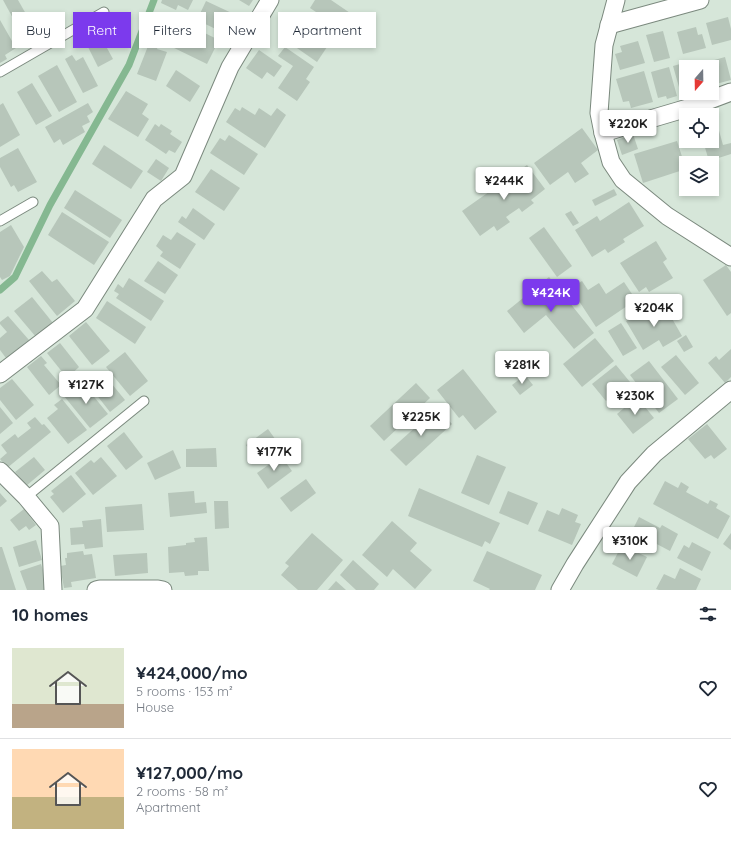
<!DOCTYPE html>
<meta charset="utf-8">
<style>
body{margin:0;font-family:Quicksand,sans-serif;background:#f6f6f7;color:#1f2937;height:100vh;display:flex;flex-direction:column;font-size:15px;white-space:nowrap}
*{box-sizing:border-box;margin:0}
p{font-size:13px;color:#747a83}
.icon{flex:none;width:22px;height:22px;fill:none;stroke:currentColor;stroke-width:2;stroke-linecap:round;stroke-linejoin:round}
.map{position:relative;height:590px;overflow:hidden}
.side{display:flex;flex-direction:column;background:#fff;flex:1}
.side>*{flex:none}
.banner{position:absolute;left:12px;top:12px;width:400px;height:36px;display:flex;gap:8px}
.needle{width:26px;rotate:200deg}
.buttons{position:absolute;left:679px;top:60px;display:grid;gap:8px}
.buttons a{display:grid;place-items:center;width:40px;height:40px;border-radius:0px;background:#fff;box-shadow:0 2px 6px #0003;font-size:20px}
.price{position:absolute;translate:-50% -34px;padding:0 9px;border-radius:4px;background:#fff;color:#222;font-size:13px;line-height:26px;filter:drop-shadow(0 1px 2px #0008)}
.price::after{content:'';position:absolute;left:50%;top:24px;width:12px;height:9px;margin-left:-6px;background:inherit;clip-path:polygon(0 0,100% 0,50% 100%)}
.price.on{background:#7c3aed;color:#fff}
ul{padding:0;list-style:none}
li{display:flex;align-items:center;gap:12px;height:100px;padding:0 12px}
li+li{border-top:1px solid #e0e1e3}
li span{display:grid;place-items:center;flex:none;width:112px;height:80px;border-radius:0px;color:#555}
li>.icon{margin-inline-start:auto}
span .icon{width:48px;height:48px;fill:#fffc;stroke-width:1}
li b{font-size:17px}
h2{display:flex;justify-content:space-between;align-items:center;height:48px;padding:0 12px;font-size:17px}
.tag{padding:0 14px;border-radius:0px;background:#fff;box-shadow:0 2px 6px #0003;font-size:14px;line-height:36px}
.tag.on{background:#7c3aed;color:#fff}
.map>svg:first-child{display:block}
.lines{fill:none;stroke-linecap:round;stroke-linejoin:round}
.stream{stroke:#85b891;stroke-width:7}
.building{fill:#b7c6ba}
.lane-casing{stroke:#7b897e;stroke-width:11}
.street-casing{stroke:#7b897e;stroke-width:19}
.lane{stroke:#fff;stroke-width:9}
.street{stroke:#fff;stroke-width:17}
</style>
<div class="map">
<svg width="731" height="590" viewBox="0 0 731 590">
<rect width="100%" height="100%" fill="#d6e6d9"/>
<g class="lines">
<!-- stream -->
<polyline class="stream" points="0,290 15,277 50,205 129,65 154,0"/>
</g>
<!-- building -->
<g class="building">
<polygon points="3,0 18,0 38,35 26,42"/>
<polygon points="162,0 193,0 188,10 178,5 176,10 161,3"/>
<polygon points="239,0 253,0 249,6"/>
<polygon points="315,0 331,0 356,17 346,32 310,8"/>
<polygon points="206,1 236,15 234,17 240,20 234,31 229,29 226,34 197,20"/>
<polygon points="728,17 731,29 731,40 712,45 706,23"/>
<polygon points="0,20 16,48 5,55 7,59 0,63"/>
<polygon points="182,22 219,40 207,64 170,46"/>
<polygon points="696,27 698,35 702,34 706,48 683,54 677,32"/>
<polygon points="96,28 113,59 98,67 82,35"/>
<polygon points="307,28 329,44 317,62 294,46"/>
<polygon points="333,31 340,36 337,42 330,37"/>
<polygon points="663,31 670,58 654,62 646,35"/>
<polygon points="150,41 159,44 157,49 167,52 156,81 137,74"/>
<polygon points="638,41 645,63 620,70 615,54 622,52 620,46"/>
<polygon points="285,47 314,67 306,79 310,82 297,101 278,88 293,66 278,56"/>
<polygon points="259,50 282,66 274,77 267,72 262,79 246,68"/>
<polygon points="72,55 76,61 83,57 98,86 83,93 65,59"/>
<polygon points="725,57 731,80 712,85 712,67 701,67 700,64"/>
<polygon points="691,61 693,67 686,67 686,92 681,94 673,66"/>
<polygon points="57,65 77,102 59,112 38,76"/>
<polygon points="669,67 677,96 667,99 666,96 658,98 651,72"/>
<polygon points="176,70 200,86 190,102 166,86"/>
<polygon points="644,71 653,102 631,108 629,101 623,102 616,79"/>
<polygon points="32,83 52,116 36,125 17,92"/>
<polygon points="126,91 148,104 142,114 149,119 138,137 108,119"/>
<polygon points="3,103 20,135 0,147 0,105"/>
<polygon points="88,103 93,112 87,116 90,122 82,126 85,132 63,145 60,139 54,143 45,127"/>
<polygon points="242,107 255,115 259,108 271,116 277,108 286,115 265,148 226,122 235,108 240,111"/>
<polygon points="155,124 159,127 161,124 172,131 170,134 182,142 175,153 169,150 166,154 145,140"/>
<polygon points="718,127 723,145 731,143 731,154 709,161 703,141 712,141 712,129"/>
<polygon points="582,128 598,150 581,163 589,174 575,183 568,172 550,185 534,163"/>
<polygon points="633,134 638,149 622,155 617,140"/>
<polygon points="229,135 258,154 244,175 210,153 220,138 225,141"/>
<polygon points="677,141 686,169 643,183 634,154"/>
<polygon points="104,145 143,171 131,189 92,164"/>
<polygon points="18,148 37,182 18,192 14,185 11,187 0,167 0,158"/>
<polygon points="156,159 169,168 161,181 147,172"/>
<polygon points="527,165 545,189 531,200 534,203 522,212 519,208 506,217 510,222 497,231 494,226 480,236 462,211"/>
<polygon points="211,169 240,188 224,211 195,192"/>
<polygon points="614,189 617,195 595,206 592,200"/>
<polygon points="75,190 122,220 110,238 64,208"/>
<polygon points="629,202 644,226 623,239 625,242 608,253 605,249 592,257 575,230 597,216 600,221"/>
<polygon points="193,208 215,224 204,240 178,222 182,216 186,219"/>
<polygon points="571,211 579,223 573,226 565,214"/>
<polygon points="62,212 109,242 94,265 48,235"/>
<polygon points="11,225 24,247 10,276 2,280 0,277 0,232"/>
<polygon points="544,227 572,266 557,277 529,238"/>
<polygon points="177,232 196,244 180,269 160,256 163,252 156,246 163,235 171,240"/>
<polygon points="656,241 667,259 663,262 673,278 649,292 646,287 639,292 620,263"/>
<polygon points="158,261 178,275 165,294 144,281"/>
<polygon points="726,265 731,272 731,313 727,316 703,280"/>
<polygon points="42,271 52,282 57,279 75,301 57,316 29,281"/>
<polygon points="549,277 594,333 574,349 546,315 524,333 507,311"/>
<polygon points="129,278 164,301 151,321 116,298 119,294 114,291 118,284 123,288"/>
<polygon points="582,281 588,290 599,283 606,294 624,282 636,300 596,327 577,298 574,301 567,290"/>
<polygon points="32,297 53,323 36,337 14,311"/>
<polygon points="107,301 146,327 135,344 96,318"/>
<polygon points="653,305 658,313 666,308 682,336 663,347 659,340 643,350 626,321"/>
<polygon points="8,316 29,340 6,358 0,350 0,338 7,332 0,324 0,322"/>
<polygon points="86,322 110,351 92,365 69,336"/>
<polygon points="621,323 637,348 623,356 608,331"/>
<polygon points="686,335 693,347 684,352 677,341"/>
<polygon points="595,338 614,361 582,387 563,364"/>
<polygon points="60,343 79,367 67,378 47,353"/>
<polygon points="731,349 731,377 725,383 708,363 716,356 719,360"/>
<polygon points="125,352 148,381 130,396 106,367"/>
<polygon points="676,355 699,383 685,395 661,367"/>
<polygon points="41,356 47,363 44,365 61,385 49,395 27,367"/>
<polygon points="649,361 678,399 659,413 630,375"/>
<polygon points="616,365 630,382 606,401 592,384"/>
<polygon points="463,369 497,412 475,430 463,415 459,418 437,390"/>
<polygon points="102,372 125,400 110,412 88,384"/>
<polygon points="525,375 533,385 520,395 512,385"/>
<polygon points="12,379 34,405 16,420 0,400 0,388"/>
<polygon points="82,382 108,414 90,428 64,396"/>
<polygon points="416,383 430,398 384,441 370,426"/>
<polygon points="637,397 654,418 633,434 617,414"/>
<polygon points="62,399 87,430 68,444 47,418 58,409 54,405"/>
<polygon points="0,407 13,423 0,434"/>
<polygon points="437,408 452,424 406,466 390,450"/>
<polygon points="35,417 42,425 44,424 51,432 7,468 0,459 7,453 1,445 15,434 18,438 31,428 27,423"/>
<polygon points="707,424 727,449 714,459 711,455 705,459 688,439"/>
<polygon points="268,429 278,443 256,459 246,445"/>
<polygon points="124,432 143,457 126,470 107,446"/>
<polygon points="216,448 217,467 186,467 186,449"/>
<polygon points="173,450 181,468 155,480 147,463"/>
<polygon points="477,455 506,467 489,505 461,493"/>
<polygon points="281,456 292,471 268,489 257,473"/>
<polygon points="34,457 45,470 26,486 15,472"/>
<polygon points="101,457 117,476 93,495 75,473 91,460 94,463"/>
<polygon points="71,475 86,494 63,513 50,497 54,494 51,491"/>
<polygon points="306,479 316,493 291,512 280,498"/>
<polygon points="665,481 678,488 681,482 689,487 686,492 708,504 710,500 718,504 716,508 730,516 718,539 653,504"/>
<polygon points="419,488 500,523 490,544 485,541 482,547 408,516"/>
<polygon points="194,491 195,503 206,502 207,513 170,517 168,493"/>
<polygon points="508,491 538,503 528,525 499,513"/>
<polygon points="0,493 7,501 0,507"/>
<polygon points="214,501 228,501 229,528 215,529"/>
<polygon points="142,504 144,530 107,532 105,507"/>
<polygon points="562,508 578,515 575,522 581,524 572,545 538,531 547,510 559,515"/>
<polygon points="24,509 36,525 29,530 26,526 19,531 10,520"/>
<polygon points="639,517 660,528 662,525 678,534 670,551 632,531"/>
<polygon points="101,519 103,547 85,549 84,544 71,545 70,528 83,527 82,521"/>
<polygon points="392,521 417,543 410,551 432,570 415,589 393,569 387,577 362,555"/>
<polygon points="312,533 343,560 317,590 298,590 281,575 289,566 285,563"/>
<polygon points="731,533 731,550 723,544"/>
<polygon points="207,537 209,571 198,571 198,575 185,576 184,572 169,573 168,547 186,545 186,543 195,542 194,538"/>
<polygon points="36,540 42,560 19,567 13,547"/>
<polygon points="692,542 711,552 702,571 677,558 684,545 689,548"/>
<polygon points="622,545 647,557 637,577 612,564"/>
<polygon points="0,547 2,547 16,590 0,590"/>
<polygon points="83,551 84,555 92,554 96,578 71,582 72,587 64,588 60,566 66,565 65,558 67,558 67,553"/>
<polygon points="487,551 542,575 535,590 489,590 490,589 473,581"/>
<polygon points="147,553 148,573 115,576 113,555"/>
<polygon points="353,560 379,584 374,590 356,590 340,575"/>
<polygon points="41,564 49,589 46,590 27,590 20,571"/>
<polygon points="680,568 701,579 696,590 659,590 656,589 664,574 675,579"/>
<polygon points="336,581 346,590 328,590"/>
</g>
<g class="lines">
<defs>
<g id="lane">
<polyline points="0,72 104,12"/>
<polyline points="0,221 33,202"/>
<polyline points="26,497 144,401"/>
</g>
<g id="street">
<polyline points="616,0 604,45 599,113 603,133 611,162 623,180 667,216 731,257"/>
<polyline points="609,25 700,0"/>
<polyline points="603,133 691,107 731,92"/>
<polyline points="0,374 85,309 154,199 183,176 230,67 270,0"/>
<polyline points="0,471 26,497 50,526 53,590"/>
<polyline points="96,590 100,589 158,589 163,590"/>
<polyline points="560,590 575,564 628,482 654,454 731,390"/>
</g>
</defs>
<!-- lane casing -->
<use href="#lane" class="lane-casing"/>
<!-- street casing -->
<use href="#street" class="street-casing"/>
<!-- lane -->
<use href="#lane" class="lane"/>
<!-- street -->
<use href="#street" class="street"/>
</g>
</svg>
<div class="buttons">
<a><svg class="needle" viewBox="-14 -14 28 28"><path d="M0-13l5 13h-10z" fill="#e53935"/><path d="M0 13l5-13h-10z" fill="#747a83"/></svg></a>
<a><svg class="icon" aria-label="locate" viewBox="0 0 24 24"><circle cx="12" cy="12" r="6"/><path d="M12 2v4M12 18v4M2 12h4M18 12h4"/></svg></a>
<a><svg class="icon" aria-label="layers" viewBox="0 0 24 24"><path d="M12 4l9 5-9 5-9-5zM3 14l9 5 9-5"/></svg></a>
</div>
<b class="price" style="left:628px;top:144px">¥220K</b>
<b class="price" style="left:504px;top:201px">¥244K</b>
<b class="price on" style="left:551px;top:313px">¥424K</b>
<b class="price" style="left:654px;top:328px">¥204K</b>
<b class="price" style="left:522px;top:385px">¥281K</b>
<b class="price" style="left:86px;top:405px">¥127K</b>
<b class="price" style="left:635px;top:416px">¥230K</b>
<b class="price" style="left:421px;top:437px">¥225K</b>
<b class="price" style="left:274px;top:472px">¥177K</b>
<b class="price" style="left:630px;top:561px">¥310K</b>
<div class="banner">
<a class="tag">Buy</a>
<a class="tag on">Rent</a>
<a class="tag">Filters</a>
<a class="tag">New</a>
<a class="tag">Apartment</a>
</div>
</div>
<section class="side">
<h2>10 homes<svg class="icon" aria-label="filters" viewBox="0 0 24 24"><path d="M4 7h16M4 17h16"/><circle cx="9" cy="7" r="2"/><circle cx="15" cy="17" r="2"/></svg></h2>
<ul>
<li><span style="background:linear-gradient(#dfe7d0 70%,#b9a48a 0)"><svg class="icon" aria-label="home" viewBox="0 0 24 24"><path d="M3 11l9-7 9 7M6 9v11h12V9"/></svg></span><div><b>¥424,000/mo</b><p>5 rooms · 153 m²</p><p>House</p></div><svg class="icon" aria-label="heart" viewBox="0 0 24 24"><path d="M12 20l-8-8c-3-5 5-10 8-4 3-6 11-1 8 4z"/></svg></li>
<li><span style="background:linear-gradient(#ffd9b3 60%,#c2b280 0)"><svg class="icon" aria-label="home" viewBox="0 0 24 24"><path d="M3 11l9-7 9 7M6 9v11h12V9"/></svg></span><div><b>¥127,000/mo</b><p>2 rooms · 58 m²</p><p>Apartment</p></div><svg class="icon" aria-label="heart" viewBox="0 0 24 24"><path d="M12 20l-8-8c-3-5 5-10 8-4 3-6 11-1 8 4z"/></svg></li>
</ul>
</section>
